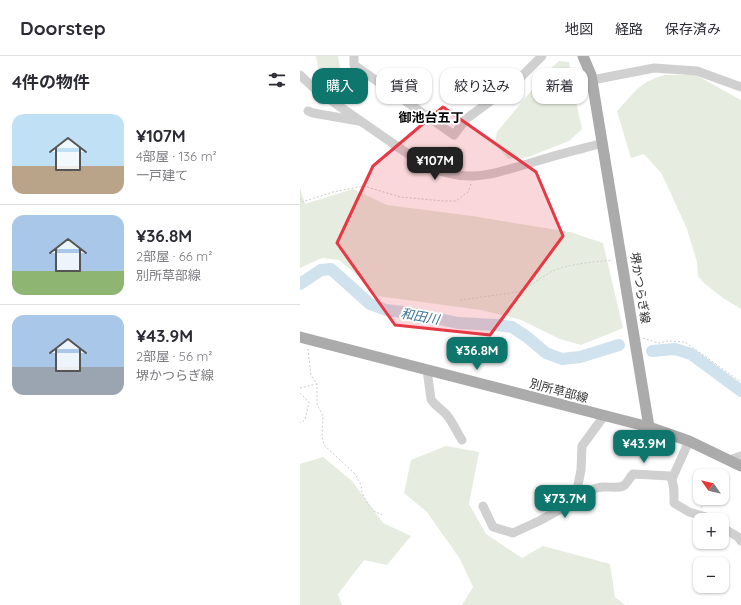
<!DOCTYPE html>
<html lang="ja">
<meta charset="utf-8">
<style>
body{margin:0;font-family:Quicksand,"Noto Sans JP",sans-serif;background:#f2f2f3;color:#2b2b33;height:100vh;display:flex;flex-direction:column;font-size:15px;white-space:nowrap}
*{box-sizing:border-box;margin:0}
p{font-size:13px;color:#7c7c81}
.icon{flex:none;width:22px;height:22px;fill:none;stroke:currentColor;stroke-width:2;stroke-linecap:round;stroke-linejoin:round}
.map{position:relative;flex:1;overflow:hidden}
.side{display:flex;flex-direction:column;background:#fff;width:300px}
.side>*{flex:none}
.hud{position:absolute;left:12px;top:12px;width:369px;height:36px;display:flex;gap:8px}
.needle{width:26px;rotate:304deg}
.tools{position:absolute;left:393px;top:413px;display:grid;gap:8px}
.tools a{display:grid;place-items:center;width:36px;height:36px;border-radius:8px;background:#fff;box-shadow:0 1px 3px #0004;font-size:20px}
.price{position:absolute;translate:-50% -34px;padding:0 9px;border-radius:8px;background:#0f766e;color:#fff;font-size:13px;line-height:26px;filter:drop-shadow(0 1px 2px #0008)}
.price::after{content:'';position:absolute;left:50%;top:24px;width:12px;height:9px;margin-left:-6px;background:inherit;clip-path:polygon(0 0,100% 0,50% 100%)}
.price.active{background:#222;color:#fff}
ul{padding:0;list-style:none}
li{display:flex;align-items:center;gap:12px;height:100px;padding:0 12px}
li+li{border-top:1px solid #e1e1e2}
li span{display:grid;place-items:center;flex:none;width:112px;height:80px;border-radius:12px;color:#555}
li>.icon{margin-inline-start:auto}
span .icon{width:48px;height:48px;fill:#fffc;stroke-width:1}
li b{font-size:17px}
h2{display:flex;justify-content:space-between;align-items:center;height:48px;padding:0 12px;font-size:17px}
.chip{padding:0 14px;border-radius:12px;background:#fff;box-shadow:0 1px 3px #0004;font-size:14px;line-height:36px}
.chip.active{background:#0f766e;color:#fff}
header{display:flex;align-items:center;gap:24px;box-sizing:border-box;height:56px;padding:0 20px;background:#fff;border-bottom:1px solid #e1e1e2}
header strong{font-size:19px}
nav{display:flex;gap:22px;margin-inline-start:auto;font-size:14px}
main{display:flex;flex:1;min-height:0}
.map>svg:first-child{display:block}
.green{fill:#e6ecdf}
.lines{fill:none;stroke-linecap:round;stroke-linejoin:round}
.river{stroke:#cfe2ee;stroke-width:12}
.path{stroke:#cdcdcd;stroke-width:1;stroke-dasharray:2 2;stroke-linecap:butt}
.minor{stroke:#d0d0d0;stroke-width:9}
.major{stroke:#ababab;stroke-width:11}
.marked{fill:#e63946;fill-opacity:0.2;stroke:#e63946;stroke-width:3;stroke-linejoin:round}
.labels{text-anchor:middle;stroke-width:4;stroke-linejoin:round;paint-order:stroke}
.street-label{font-size:12px;fill:#333;stroke:#fff}
.neighbourhood-label{font-size:13px;font-weight:bold;fill:#000;stroke:#fff}
.water-label{font-size:13px;font-style:italic;fill:#3f7597;stroke:#fff}
</style>
<header>
<strong>Doorstep</strong>
<nav><a>地図</a><a>経路</a><a>保存済み</a></nav>
</header>
<main>
<section class="side">
<h2>4件の物件<svg class="icon" aria-label="filters" viewBox="0 0 24 24"><path d="M4 7h16M4 17h16"/><circle cx="9" cy="7" r="2"/><circle cx="15" cy="17" r="2"/></svg></h2>
<ul>
<li><span style="background:linear-gradient(#bfe0f5 65%,#b9a48a 0)"><svg class="icon" aria-label="home" viewBox="0 0 24 24"><path d="M3 11l9-7 9 7M6 9v11h12V9"/></svg></span><div><b>¥107M</b><p>4部屋 · 136 m²</p><p>一戸建て</p></div></li>
<li><span style="background:linear-gradient(#a9c7e8 70%,#8fb573 0)"><svg class="icon" aria-label="home" viewBox="0 0 24 24"><path d="M3 11l9-7 9 7M6 9v11h12V9"/></svg></span><div><b>¥36.8M</b><p>2部屋 · 66 m²</p><p>別所草部線</p></div></li>
<li><span style="background:linear-gradient(#a9c7e8 65%,#9aa5b1 0)"><svg class="icon" aria-label="home" viewBox="0 0 24 24"><path d="M3 11l9-7 9 7M6 9v11h12V9"/></svg></span><div><b>¥43.9M</b><p>2部屋 · 56 m²</p><p>堺かつらぎ線</p></div></li>
</ul>
</section>
<div class="map">
<svg width="441" height="549" viewBox="0 0 441 549">
<rect width="100%" height="100%" fill="#fff"/>
<!-- green -->
<g class="green">
<path d="M16,0H38L41,17L32,27C17,22 19,14 16,0Z"/>
<polygon points="259,5 269,6 273,32 282,73 269,85 228,101 208,103 195,87 197,76 245,18"/>
<path d="M365,19H396L441,44V253L423,242L404,227L398,220L397,206L387,173L362,118L344,98L331,102L317,55C335,37 338,26 365,19Z"/>
<polygon points="0,132 5,148 53,133 87,149 172,160 270,176 303,187 323,272 281,289 260,283 221,264 181,254 77,240 58,220 39,204 22,202 0,212"/>
<polygon points="146,390 179,396 169,448 186,478 222,502 243,490 310,508 315,541 325,549 162,549 173,531 160,503 127,456 104,437 111,404"/>
<polygon points="23,401 52,425 83,467 111,480 87,509 64,504 38,538 42,549 0,549 0,408"/>
</g>
<g class="lines">
<!-- river -->
<g class="river">
<polyline points="0,228 21,214 31,213 70,248 86,254 111,257 158,267 196,269 212,271 227,281 246,297 262,303 280,301 319,289"/>
<polyline points="352,295 375,293 391,298 441,335"/>
</g>
<!-- path -->
<g class="path">
<polyline points="0,142 2,146 33,136 64,130 100,141 144,145 156,145 168,136 171,128"/>
<path d="M160,244L218,236C233,230 243,218 258,213C275,207 295,206 313,204"/>
<polyline points="343,282 358,287 368,285 385,286 441,326"/>
<polyline points="8,293 11,319 17,328 17,348 23,360 22,380 24,389 55,418 61,429 62,437 68,448 74,455 82,459"/>
<polyline points="0,332 17,328"/>
<polyline points="0,337 9,346 5,364 0,367"/>
<polyline points="401,452 407,442"/>
</g>
<!-- minor -->
<g class="minor">
<polyline points="54,0 54,9 154,79 166,63 215,27 242,0"/>
<path d="M0,19L16,34L121,107C166,130 192,118 237,105C259,98 281,93 303,87"/>
<polyline points="292,24 354,12 397,15 441,31"/>
<polyline points="8,55 13,57 59,65"/>
<path d="M127,314L131,343C134,349 140,352 145,357C152,364 156,375 162,384"/>
<polyline points="429,404 441,400"/>
<polyline points="372,423 389,385"/>
<path d="M272,447H277C285,437 293,430 307,431C312,431 318,432 323,430C327,428 330,421 333,418L370,420C375,428 374,438 374,447L389,456L406,461L410,464"/>
<polyline points="183,450 193,471 213,477 239,465 272,447 275,444 281,414 282,390 304,360"/>
<polyline points="422,471 438,481 441,485"/>
</g>
<!-- major -->
<g class="major">
<polyline points="283,0 291,19 349,371"/>
<polyline points="0,281 349,371 389,385 441,410"/>
</g>
</g>
<!-- marked area -->
<path class="marked" d="M143,51L236,116L263,180L190,279L95,269L37,187L73,110Z"/>
<g class="labels">
<!-- street labels -->
<g class="street-label">
<text transform="translate(340 232) rotate(81)" y="4">堺かつらぎ線</text>
<text transform="translate(259 335) rotate(15)" y="4">別所草部線</text>
</g>
<!-- neighbourhood labels -->
<g class="neighbourhood-label">
<text x="131" y="66">御池台五丁</text>
</g>
<!-- water labels -->
<g class="water-label">
<text transform="translate(120 260) rotate(10)" y="5">和田川</text>
</g>
</g>
</svg>
<div class="tools">
<a><svg class="needle" viewBox="-14 -14 28 28"><path d="M0-13l5 13h-10z" fill="#e53935"/><path d="M0 13l5-13h-10z" fill="#7c7c81"/></svg></a>
<a>+</a>
<a>−</a>
</div>
<b class="price active" style="left:135px;top:125px">¥107M</b>
<b class="price" style="left:177px;top:315px">¥36.8M</b>
<b class="price" style="left:344px;top:408px">¥43.9M</b>
<b class="price" style="left:265px;top:463px">¥73.7M</b>
<div class="hud">
<a class="chip active">購入</a>
<a class="chip">賃貸</a>
<a class="chip">絞り込み</a>
<a class="chip">新着</a>
</div>
</div>
</main>
